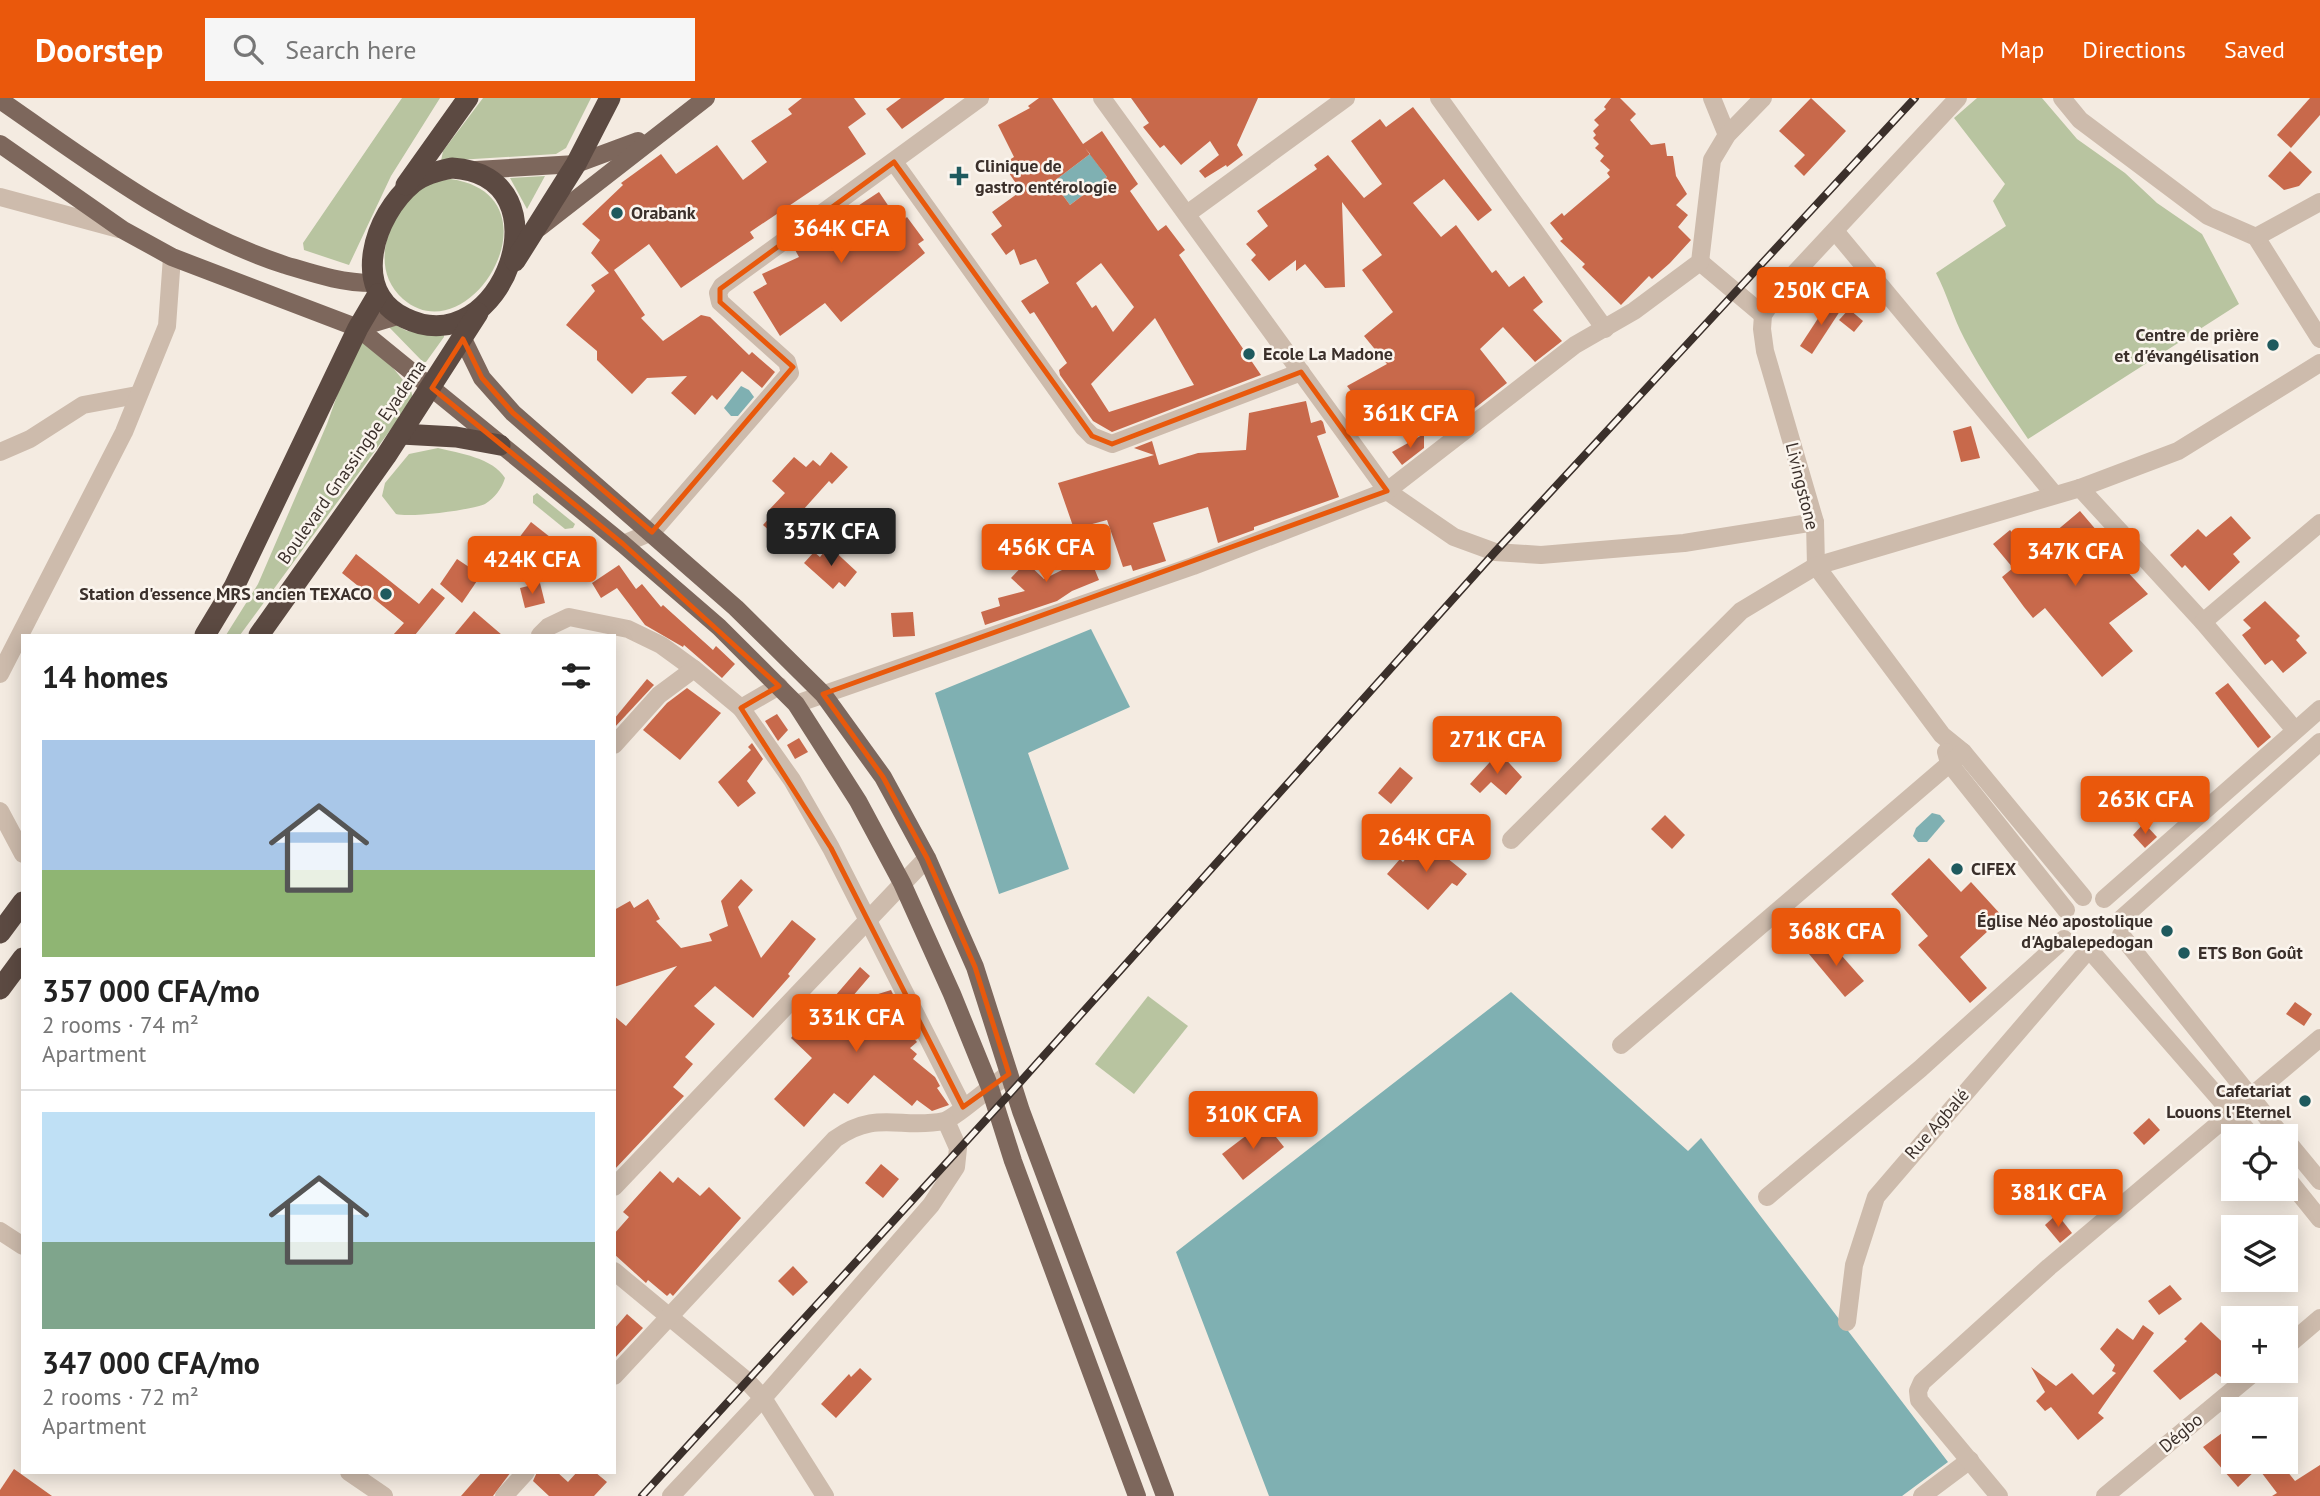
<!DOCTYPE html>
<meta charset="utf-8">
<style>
body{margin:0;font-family:"PT Sans",sans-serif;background:#f6f6f6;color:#222;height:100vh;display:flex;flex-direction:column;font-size:26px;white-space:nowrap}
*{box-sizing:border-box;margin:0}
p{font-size:23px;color:#767676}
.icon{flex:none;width:38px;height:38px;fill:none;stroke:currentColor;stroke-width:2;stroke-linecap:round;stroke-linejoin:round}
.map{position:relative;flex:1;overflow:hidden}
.side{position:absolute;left:21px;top:536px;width:595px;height:840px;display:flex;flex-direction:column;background:#fff;border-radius:0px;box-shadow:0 4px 18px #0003}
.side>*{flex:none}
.fabs{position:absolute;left:2221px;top:1026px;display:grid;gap:14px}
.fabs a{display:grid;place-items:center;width:77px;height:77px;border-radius:0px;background:#fff;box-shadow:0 4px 18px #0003;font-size:35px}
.price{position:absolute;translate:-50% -60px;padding:0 16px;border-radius:7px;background:#ea580c;color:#fff;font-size:23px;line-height:46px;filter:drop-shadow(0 2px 4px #0008)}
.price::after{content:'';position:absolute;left:50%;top:42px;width:21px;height:16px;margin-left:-10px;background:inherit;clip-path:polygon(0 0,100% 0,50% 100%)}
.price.current{background:#222;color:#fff}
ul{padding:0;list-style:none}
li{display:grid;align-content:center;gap:14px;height:371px;padding:0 21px}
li+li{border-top:2px solid #e0e0e0}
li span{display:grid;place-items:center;height:217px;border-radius:0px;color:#555}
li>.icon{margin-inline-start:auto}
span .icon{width:126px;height:126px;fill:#fffc;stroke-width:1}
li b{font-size:30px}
h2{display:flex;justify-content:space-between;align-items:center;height:84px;padding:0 21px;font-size:30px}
header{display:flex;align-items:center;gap:42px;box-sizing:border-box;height:98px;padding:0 35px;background:#ea580c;color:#fff}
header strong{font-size:33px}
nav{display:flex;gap:38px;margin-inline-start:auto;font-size:24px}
.search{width:490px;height:63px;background:#f6f6f6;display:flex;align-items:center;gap:18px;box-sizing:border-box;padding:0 24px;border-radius:0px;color:#767676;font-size:26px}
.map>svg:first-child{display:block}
.green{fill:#b8c4a0}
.water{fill:#7fb0b2}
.building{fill:#c8694b;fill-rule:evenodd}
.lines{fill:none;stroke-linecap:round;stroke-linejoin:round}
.minor{stroke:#cdbbac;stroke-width:18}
.major{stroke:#7d675c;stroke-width:18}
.highway{stroke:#5c4a42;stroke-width:21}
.rail-casing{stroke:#3b302b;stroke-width:8}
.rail{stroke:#fbf5ee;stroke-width:5;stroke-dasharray:16;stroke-linecap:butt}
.marked{fill:none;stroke:#e8590c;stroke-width:5;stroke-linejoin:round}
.poi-dot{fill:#1f5a5e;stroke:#fbf5ee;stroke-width:2.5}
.labels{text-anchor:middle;stroke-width:5;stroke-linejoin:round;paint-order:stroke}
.poi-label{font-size:18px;font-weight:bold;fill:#3b302b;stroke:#fbf5ee;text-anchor:start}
.street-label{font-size:18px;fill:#3b302b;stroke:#fbf5ee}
</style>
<header>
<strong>Doorstep</strong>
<div class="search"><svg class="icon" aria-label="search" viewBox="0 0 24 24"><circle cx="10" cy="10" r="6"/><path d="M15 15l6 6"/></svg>Search here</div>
<nav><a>Map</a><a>Directions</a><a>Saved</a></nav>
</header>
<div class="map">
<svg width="2320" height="1398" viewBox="0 0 2320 1398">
<rect width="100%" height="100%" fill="#f4ebe1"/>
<!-- green -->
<g class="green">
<polygon points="402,0 440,0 391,78 349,167 304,152 303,145"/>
<polygon points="483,0 591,0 566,50 556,56 441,63 443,53"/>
<path d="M1977,0H2042L2077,41L2125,75L2157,105L2202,136L2239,206L2028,341C2006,308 1982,276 1964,240C1953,219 1947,196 1936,175L2006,128L1993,103L2005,86L1954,20Z"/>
<polygon points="545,78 527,111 510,80"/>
<path d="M451,81C564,98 470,259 403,201C369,171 387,120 417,94C427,85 439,83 451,81Z"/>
<polygon points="392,225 407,233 444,236 444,239 426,264 423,264 388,228"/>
<polygon points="356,244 372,244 411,292 413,301 240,537 226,537 258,486 327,326"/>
<path d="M438,350C459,355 493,360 505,380C502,390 495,400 485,406C472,412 410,420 396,416L382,398L385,385L409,356Z"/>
<polygon points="537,395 575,426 573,430 565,431 533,405 533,398"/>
<polygon points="1148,898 1188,928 1134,996 1095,966"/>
</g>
<!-- water -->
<g class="water">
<polygon points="1090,56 1107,79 1070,107 1053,84"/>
<polygon points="741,288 749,292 754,299 738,318 731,318 724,310"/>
<polygon points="1091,531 1130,609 1028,655 1069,771 999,796 935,595"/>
<polygon points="1932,715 1940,717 1945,723 1927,744 1918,744 1913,738 1916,730"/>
<polygon points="1511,894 1688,1053 1701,1040 1948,1364 1902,1398 1269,1398 1176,1154"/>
</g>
<!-- building -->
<g class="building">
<polygon points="802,0 854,0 866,16 848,29 866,56 750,134 754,140 681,190 649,146 614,172 645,217 641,220 663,243 701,217 710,219 749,257 752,254 775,274 762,290 742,273 717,302 712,297 695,317 671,295 687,278 647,280 632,296 597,262 597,253 566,227 595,193 591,187 609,175 591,155 600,142 582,126 623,87 621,85 661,56 676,76 717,47 743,82 767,64 751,43 792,16 788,11"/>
<polygon points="901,0 945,0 902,31 886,11"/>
<path d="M1039,0H1052L1083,46L1102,33L1138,86L1130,93L1158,133L1166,127L1185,152L1179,157L1261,277L1112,334L1093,323L1060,277L1059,272L1067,265L1034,214L1030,216L1021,203L1049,185L1036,161L1020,167L1014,151L1006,157L991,136L1002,128L992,114L1021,93L1003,66L1014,59L998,27L1030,10L1028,8ZM1085,50L1107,79L1070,107L1053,84L1090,56ZM1101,165L1134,209L1113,234L1096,207L1092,210L1076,185ZM1155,220L1194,287L1109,314L1091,286Z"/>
<polygon points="1131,0 1258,0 1237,47 1243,57 1227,69 1226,67 1205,80 1199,73 1219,57 1210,43 1181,67 1164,47 1160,50 1143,29 1149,25"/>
<polygon points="1611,0 1620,0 1636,16 1630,22 1651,47 1665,45 1667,58 1673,58 1676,78 1687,96 1676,107 1688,117 1678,129 1691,142 1670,165 1652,181 1649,178 1621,207 1582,169 1585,166 1560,143 1563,141 1550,125 1562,115 1564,118 1610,79 1607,75 1610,72 1600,63 1604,58 1595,50 1599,46 1593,40 1596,37 1593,33 1599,27 1594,22 1606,11 1604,9"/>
<polygon points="1811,0 1846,33 1804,78 1794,68 1805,57 1779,33"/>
<polygon points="2310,0 2320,0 2320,17 2291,50 2277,37"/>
<polygon points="1413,9 1492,112 1478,123 1444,81 1413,105 1441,139 1456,127 1492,175 1496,172 1509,189 1524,178 1543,204 1533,212 1562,243 1535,264 1503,229 1480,251 1507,285 1448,331 1442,324 1428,337 1403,309 1377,328 1347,288 1387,266 1364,238 1393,214 1362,172 1382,157 1342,104 1345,189 1325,190 1305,166 1296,173 1296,162 1269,183 1251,162 1256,157 1246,146 1268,128 1257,113 1317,71 1314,67 1328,57 1364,100 1382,86 1351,43 1380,21 1386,29"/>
<polygon points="2290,53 2312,74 2299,88 2284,92 2268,78"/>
<polygon points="879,94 900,125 907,119 924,142 918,146 925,155 841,224 825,205 780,238 753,194 767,186 762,176 799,159 794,150"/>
<polygon points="1830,202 1842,210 1812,256 1800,248"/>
<polygon points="1849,211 1863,223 1854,234 1839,222"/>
<polygon points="1306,303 1311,325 1321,322 1323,324 1326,335 1317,338 1339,399 1254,429 1254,432 1218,445 1208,409 1153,425 1166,463 1133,473 1131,467 1123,469 1107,422 1074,431 1058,385 1154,357 1134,350 1152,343 1159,367 1198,355 1246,352 1249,315"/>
<polygon points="1971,328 1980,360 1961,364 1953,333"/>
<polygon points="1424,336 1424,350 1402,367 1392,354"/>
<polygon points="831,354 848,369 832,386 829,383 778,440 763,427 772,417 768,413 785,395 772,383 794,359 806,369 813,362 820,368"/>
<polygon points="2080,413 2103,440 2099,443 2148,496 2109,525 2133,553 2102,579 2045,510 2033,520 2024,509 2002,479 2013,470 1993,446 2010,432 2030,455"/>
<polygon points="2231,418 2251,440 2233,456 2240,464 2209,493 2185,467 2182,470 2170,457 2198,431 2206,439"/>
<polygon points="531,424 550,439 522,475 503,461"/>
<polygon points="1081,438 1099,482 1072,493 1057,503 985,527 981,514 1000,508 998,500 1025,493 1011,480 1026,464 1044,481 1068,469 1059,447"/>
<polygon points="829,448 857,474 845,489 839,484 833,491 804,465 814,454 820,459"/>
<polygon points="356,456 419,506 432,490 445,500 415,537 393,537 404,525 342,475"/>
<polygon points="457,461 481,477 462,505 440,486"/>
<polygon points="619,467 636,491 642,486 661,509 663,507 713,552 716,548 735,566 722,580 684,547 683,549 645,527 617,490 601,500 592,485"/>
<polygon points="540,485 545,505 525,510 520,490"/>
<polygon points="2265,503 2300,538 2296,542 2307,555 2283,575 2272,562 2265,567 2242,537 2251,530 2243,522"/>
<polygon points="474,513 502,537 454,537"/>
<polygon points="913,514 915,538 893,539 891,515"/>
<polygon points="647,581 654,587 614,630 614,621"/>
<polygon points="2228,585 2271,639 2258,650 2215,595"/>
<polygon points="687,590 721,615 680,662 643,632 667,605"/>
<polygon points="777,616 788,632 778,643 765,623"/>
<polygon points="799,640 808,654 795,661 787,647"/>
<polygon points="752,645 763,661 747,683 756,695 738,709 718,684 751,652 748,649"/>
<polygon points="1499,654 1522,679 1506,697 1491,684 1480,695 1470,686"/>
<polygon points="1400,669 1413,680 1391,706 1378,695"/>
<polygon points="1665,717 1685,737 1672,751 1651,731"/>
<polygon points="2144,725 2157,739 2145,750 2133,737"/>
<polygon points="1422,740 1467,776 1457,788 1452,785 1428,812 1387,776 1400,761 1403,764"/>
<polygon points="1929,760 1961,794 1971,784 2003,819 1960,859 1987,890 1970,905 1918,847 1928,838 1891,796"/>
<polygon points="741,781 753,792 738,809 761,860 792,822 816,841 788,876 790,878 753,920 715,888 694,908 715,926 685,959 693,966 673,989 684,998 614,1072 614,918 626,928 677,868 614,889 614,812 630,803 634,810 648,801 660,821 656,823 681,850 712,843 709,836 728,828 721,803"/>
<polygon points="1827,841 1864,883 1845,899 1809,856"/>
<polygon points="860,869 870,878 846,906 891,892 904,919 897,921 917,944 910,950 917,956 913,961 935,979 940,988 937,990 949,1007 932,1013 917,1002 912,1008 874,977 848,1006 834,995 804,1029 774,1001 812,960 791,940 800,929 795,924 805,913 810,918 824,901 829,905"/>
<polygon points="2295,904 2312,916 2304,928 2286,916"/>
<polygon points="2149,1020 2160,1032 2144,1047 2133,1035"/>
<polygon points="1264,1024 1284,1049 1243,1082 1222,1056"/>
<polygon points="881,1066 899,1081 883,1100 865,1085"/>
<polygon points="660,1073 673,1085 678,1079 700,1098 709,1089 741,1120 673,1198 670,1195 667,1198 648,1182 646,1185 614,1156 614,1136 629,1119 623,1114"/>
<polygon points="2057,1116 2072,1135 2060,1145 2045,1127"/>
<polygon points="793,1168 808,1184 793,1198 778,1183"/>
<polygon points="2170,1187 2182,1201 2159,1217 2148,1203"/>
<polygon points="627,1216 643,1230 614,1261 614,1231"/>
<polygon points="2201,1224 2233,1254 2233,1267 2221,1279 2216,1275 2180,1302 2153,1273 2187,1243 2184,1241"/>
<polygon points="2143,1227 2154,1235 2098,1315 2104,1320 2078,1342 2051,1309 2045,1313 2036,1303 2045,1294 2031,1269 2056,1288 2072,1275 2093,1297 2116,1275 2112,1273 2115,1267 2100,1251 2117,1230 2133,1242"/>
<polygon points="860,1270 872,1281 836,1320 821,1306 849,1276 851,1279"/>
<polygon points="2233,1327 2233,1363 2279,1363 2295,1383 2320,1367 2320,1398 2272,1398 2277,1395 2258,1370 2238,1389 2203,1349"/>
<polygon points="14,1371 52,1398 0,1398 0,1392"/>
<polygon points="482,1374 511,1374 493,1398 461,1398"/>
<polygon points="537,1374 557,1374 568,1384 577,1374 595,1374 607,1384 594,1398 549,1398 533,1383"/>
</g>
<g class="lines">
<!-- minor -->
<g class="minor">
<polyline points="1102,0 1387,393 1454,439 1495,454 1541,457 1684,445 1815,424"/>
<polyline points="1439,0 1605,231"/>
<polyline points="1712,0 1727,37"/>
<polyline points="1958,0 1781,190 1763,217 1762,231 1765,253 1815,424 1816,468 1942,637 1963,654 2083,799"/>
<polyline points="2062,0 2080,22 2208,118 2256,139 2320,241"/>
<polyline points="894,64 1084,330 1092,338 1112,346 1301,274"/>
<polyline points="0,99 119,131"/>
<polyline points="1187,116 1346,0"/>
<polyline points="1835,133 2054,396"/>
<polyline points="2256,139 2320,104"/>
<polyline points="1700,164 1763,217"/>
<polyline points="0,354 30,341 83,307 137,297"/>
<polyline points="2080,390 2203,524 2295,632"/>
<polyline points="623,446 652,434 790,275 787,264 720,204 718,195 722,188 980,0"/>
<polyline points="2203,524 2320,425"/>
<polyline points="540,537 548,529 569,519 628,531 661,547 694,571"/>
<polyline points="0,576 124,334 167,228 172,159"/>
<polyline points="796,606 1193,468 1387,393 1575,247 1634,213 1700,164 1712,62 1727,37 1763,0"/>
<polyline points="741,610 792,682 831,750 963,1009"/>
<polyline points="614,647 659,597 694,571 741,610 779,588"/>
<polyline points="1946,654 1949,665 2066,812"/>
<polyline points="0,713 23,756"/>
<polyline points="1511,742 1741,513 1816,468 2080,390 2178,353 2320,265"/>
<polyline points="2104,801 2320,611"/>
<polyline points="2121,821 2320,644"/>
<polyline points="2121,837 2282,1038"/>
<polyline points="2095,858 2252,1038"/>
<polyline points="1621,947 1963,654"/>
<polyline points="2286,1042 2320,1083"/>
<polyline points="2286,1079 2320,1121"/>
<polyline points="614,1089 927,760"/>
<polyline points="1767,1099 1920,971 2064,841"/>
<polyline points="0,1133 23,1148"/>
<polyline points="614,1173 747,1283 763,1300 825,1398"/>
<polyline points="1847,1224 1854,1167 1876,1099 2084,857"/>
<polyline points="2286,1249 2320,1220"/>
<path d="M614,1278L835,1041C877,1011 901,1032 944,1023C954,1021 994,985 1009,976"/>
<polyline points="349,1374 384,1398"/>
<polyline points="504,1398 526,1374"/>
<polyline points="671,1398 763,1300 931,1107 956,1069 958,1050 946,1023"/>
<polyline points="1922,1398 1970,1362"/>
<polyline points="1999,1398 1919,1302 1918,1293 1922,1284 2049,1169 2320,940"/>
<polyline points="2105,1398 2257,1272"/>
</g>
<!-- major -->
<g class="major">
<path d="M0,2C93,66 176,131 285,167C315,176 341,185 373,185"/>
<polyline points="0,46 123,132 172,159 358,230 623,446 719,529 796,606 858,703 902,785 952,896 989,987 1013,1063 1137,1398"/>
<polyline points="476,72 576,66 638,43"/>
<polyline points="539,130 706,0"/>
<polyline points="358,230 401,217"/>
<polyline points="463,241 482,280 513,315 736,510 823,596 883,679 927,760 975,869 1021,1013 1165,1398"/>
</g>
<!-- highway -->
<g class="highway">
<path d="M452,70C571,77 502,268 405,220C349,193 374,117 413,85C424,76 439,73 452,70Z"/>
<polyline points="406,87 468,0"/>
<polyline points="515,163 576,66 610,0"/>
<polyline points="401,336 456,339 500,347"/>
<polyline points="205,537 234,489 358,230 378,196"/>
<polyline points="259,537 386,358 478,215"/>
<polyline points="0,835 23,804"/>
<polyline points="0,891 23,860"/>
</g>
<defs>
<polyline id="rail" points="642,1398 1014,991 1495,454 1915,0"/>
</defs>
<!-- rail casing -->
<use href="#rail" class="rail-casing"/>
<!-- rail -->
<use href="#rail" class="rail"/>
</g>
<!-- marked area -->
<path class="marked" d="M894,64L1092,338L1112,346L1301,274L1387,393L823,596L883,679L927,760L975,869L1009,976L963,1009L831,750L741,610L779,588L623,446L432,290L463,241L482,280L513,315L652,434L793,269L720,204V191Z"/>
<!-- markers -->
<g class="poi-dot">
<path d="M955.5 67.5h7v7h7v7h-7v7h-7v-7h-7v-7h7z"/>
<circle cx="617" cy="115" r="7"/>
<circle cx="2273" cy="247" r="7"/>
<circle cx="1249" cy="256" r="7"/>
<circle cx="386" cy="496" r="7"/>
<circle cx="1957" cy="771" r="7"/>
<circle cx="2167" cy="833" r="7"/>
<circle cx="2184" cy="855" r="7"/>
<circle cx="2305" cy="1003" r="7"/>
</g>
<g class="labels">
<!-- poi labels -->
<g class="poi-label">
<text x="975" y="74">Clinique de<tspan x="975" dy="21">gastro entérologie</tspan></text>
<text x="631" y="121">Orabank</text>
<text x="2259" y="243" text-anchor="end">Centre de prière<tspan x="2259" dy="21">et d'évangélisation</tspan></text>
<text x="1263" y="262">Ecole La Madone</text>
<text x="372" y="502" text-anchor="end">Station d'essence MRS ancien TEXACO</text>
<text x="1971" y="777">CIFEX</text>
<text x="2153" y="829" text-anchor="end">Église Néo apostolique<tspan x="2153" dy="21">d'Agbalepedogan</tspan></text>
<text x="2198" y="861">ETS Bon Goût</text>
<text x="2291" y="999" text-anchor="end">Cafetariat<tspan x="2291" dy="21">Louons l'Eternel</tspan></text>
</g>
<!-- street labels -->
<g class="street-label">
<text transform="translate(352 364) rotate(-55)" y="6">Boulevard Gnassingbe Eyadema</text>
<text transform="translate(1802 388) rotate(76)" y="6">Livingstone</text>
<text transform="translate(1937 1026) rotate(-49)" y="6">Rue Agbalé</text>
<text transform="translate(2181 1335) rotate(-40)" y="6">Dégbo</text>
</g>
</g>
</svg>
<div class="fabs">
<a><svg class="icon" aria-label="locate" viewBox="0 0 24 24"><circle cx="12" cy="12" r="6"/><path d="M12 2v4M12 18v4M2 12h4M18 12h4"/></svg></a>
<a><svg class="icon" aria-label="layers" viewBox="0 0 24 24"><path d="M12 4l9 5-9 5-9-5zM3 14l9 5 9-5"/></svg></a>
<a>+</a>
<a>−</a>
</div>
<b class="price" style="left:841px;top:167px">364K CFA</b>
<b class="price" style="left:1821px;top:229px">250K CFA</b>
<b class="price" style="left:1410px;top:352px">361K CFA</b>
<b class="price current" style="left:831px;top:470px">357K CFA</b>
<b class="price" style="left:1046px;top:486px">456K CFA</b>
<b class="price" style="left:2075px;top:490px">347K CFA</b>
<b class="price" style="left:532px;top:498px">424K CFA</b>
<b class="price" style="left:1497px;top:678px">271K CFA</b>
<b class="price" style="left:2145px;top:738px">263K CFA</b>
<b class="price" style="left:1426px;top:776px">264K CFA</b>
<b class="price" style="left:1836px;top:870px">368K CFA</b>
<b class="price" style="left:856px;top:956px">331K CFA</b>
<b class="price" style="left:1253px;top:1053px">310K CFA</b>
<b class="price" style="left:2058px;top:1131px">381K CFA</b>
<section class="side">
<h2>14 homes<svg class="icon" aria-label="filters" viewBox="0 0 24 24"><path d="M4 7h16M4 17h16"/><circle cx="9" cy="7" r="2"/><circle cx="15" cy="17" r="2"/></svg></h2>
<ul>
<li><span style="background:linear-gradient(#a9c7e8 60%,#8fb573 0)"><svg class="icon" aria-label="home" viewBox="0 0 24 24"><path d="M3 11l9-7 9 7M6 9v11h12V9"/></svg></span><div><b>357 000 CFA/mo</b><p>2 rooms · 74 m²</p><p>Apartment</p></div></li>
<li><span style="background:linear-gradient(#bfe0f5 60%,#7fa58c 0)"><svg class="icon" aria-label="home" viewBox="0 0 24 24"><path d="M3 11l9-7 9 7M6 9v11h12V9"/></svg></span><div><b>347 000 CFA/mo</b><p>2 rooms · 72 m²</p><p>Apartment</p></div></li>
</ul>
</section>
</div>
